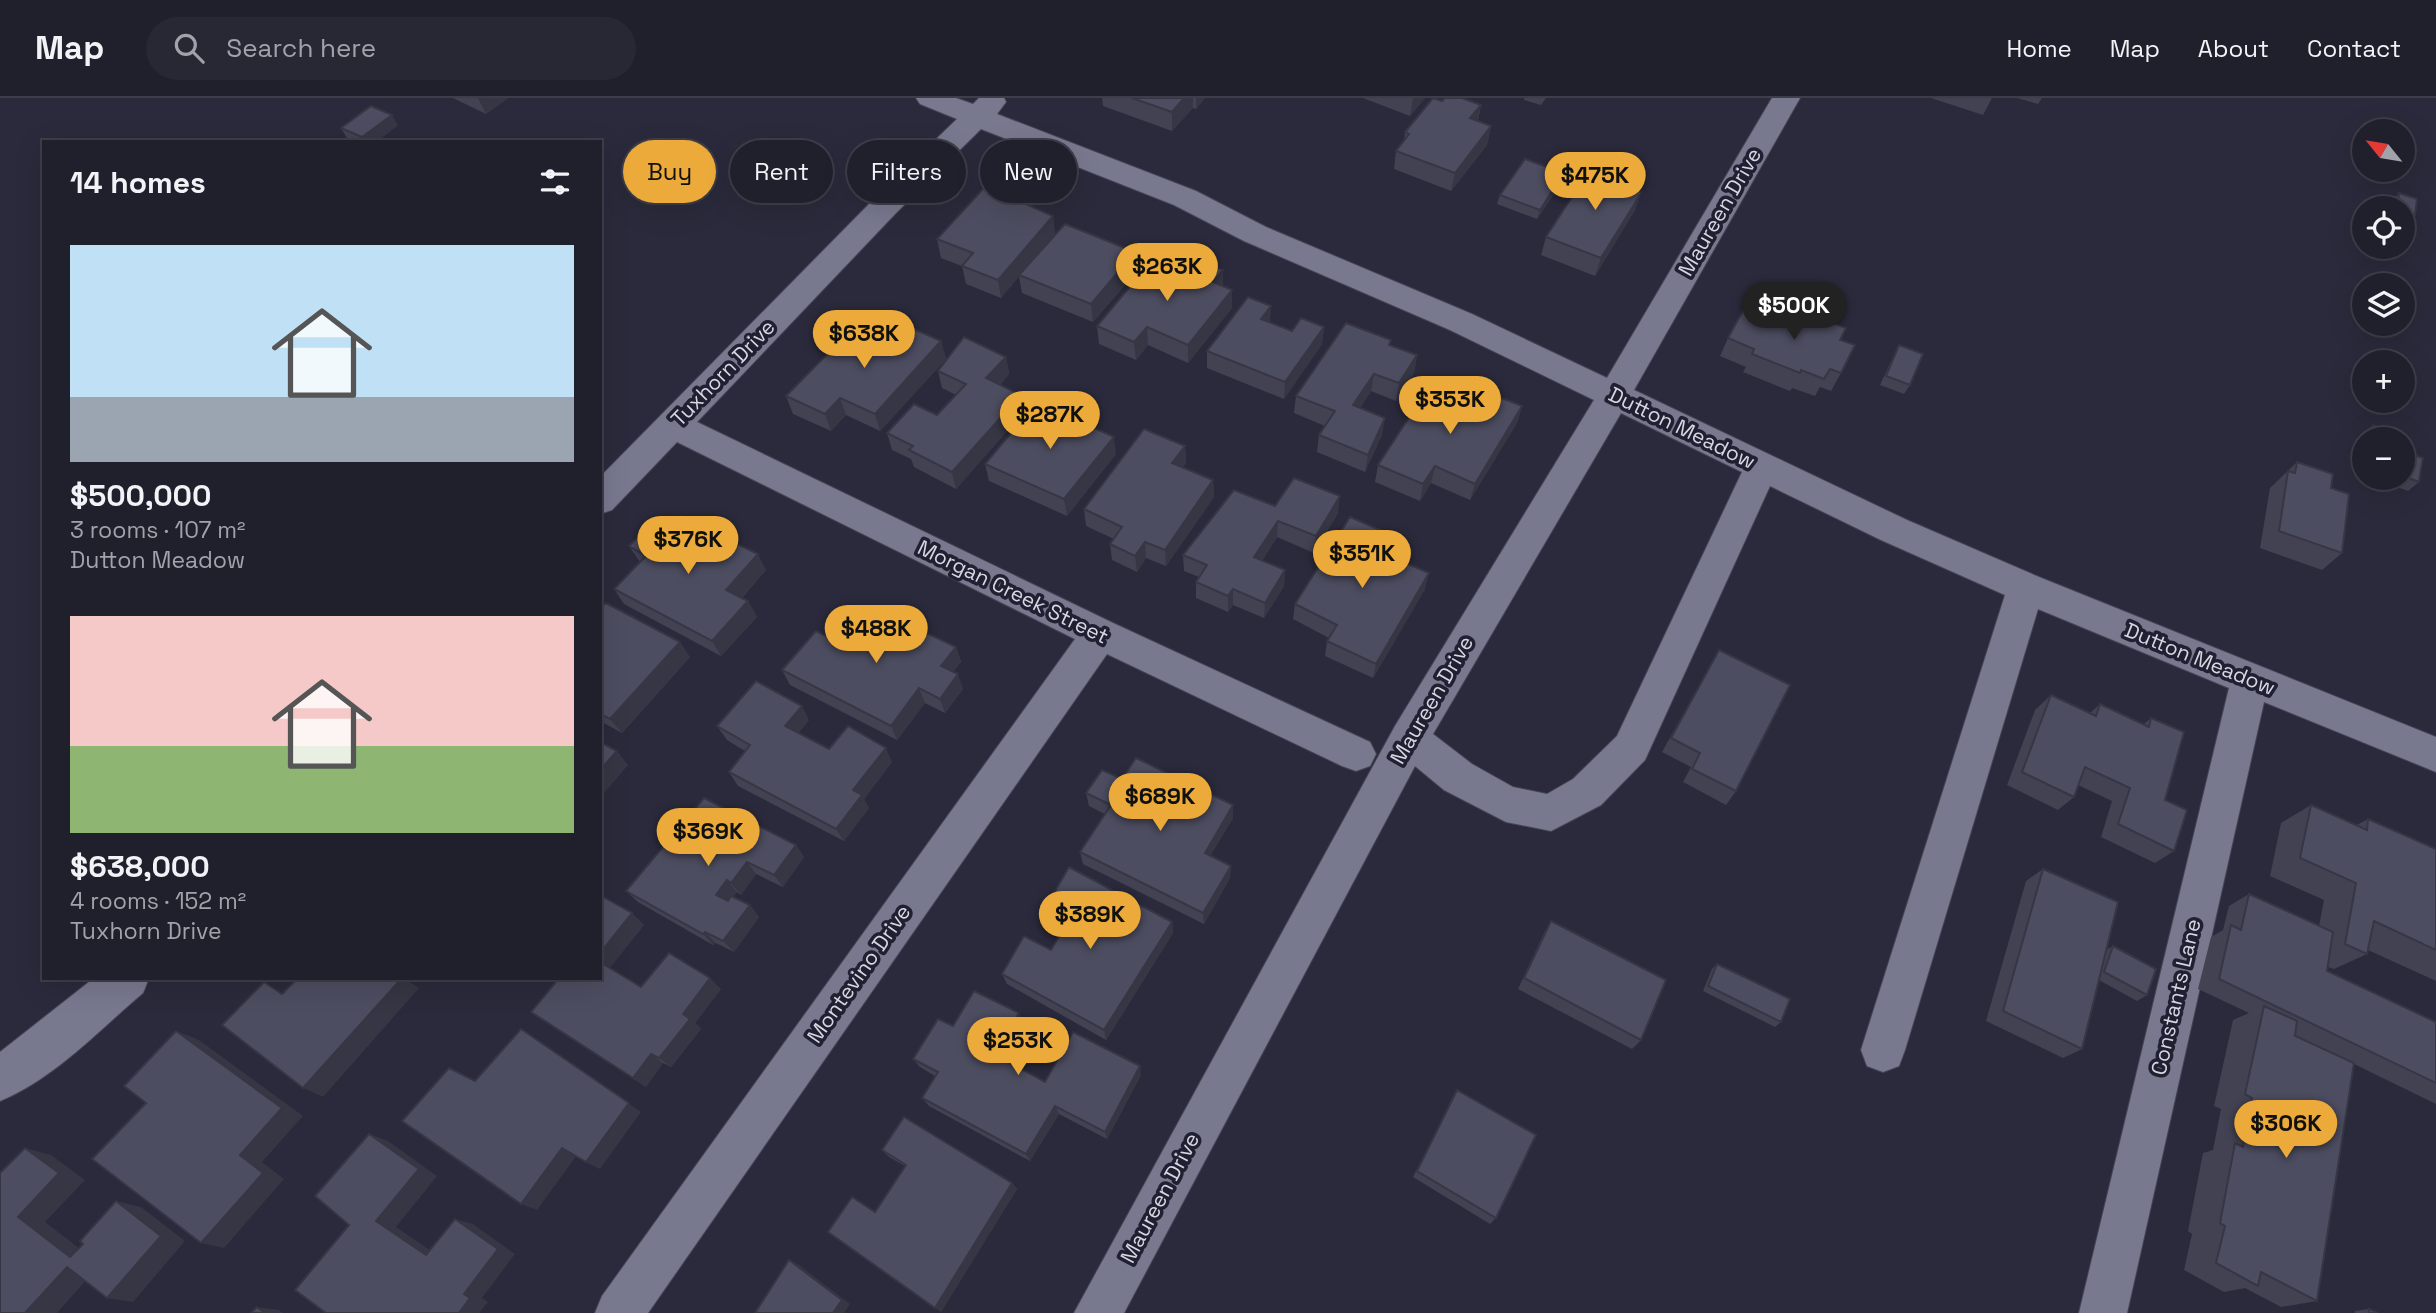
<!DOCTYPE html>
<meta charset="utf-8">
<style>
body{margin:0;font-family:"Space Grotesk",sans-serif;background:#282835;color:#f1f3f6;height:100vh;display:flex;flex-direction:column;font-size:26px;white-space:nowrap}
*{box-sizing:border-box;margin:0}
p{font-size:23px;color:#a2a3aa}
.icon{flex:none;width:38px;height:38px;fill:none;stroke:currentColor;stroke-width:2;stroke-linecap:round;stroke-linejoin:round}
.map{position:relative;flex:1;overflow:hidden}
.sheet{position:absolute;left:42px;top:42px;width:560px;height:840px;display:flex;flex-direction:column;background:#20202d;border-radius:0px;box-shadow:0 7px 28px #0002,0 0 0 2px #3d3e49}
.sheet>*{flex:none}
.banner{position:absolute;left:623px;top:42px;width:665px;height:63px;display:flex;gap:14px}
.needle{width:46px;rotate:300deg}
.controls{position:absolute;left:2352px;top:21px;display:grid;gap:14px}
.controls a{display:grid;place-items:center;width:63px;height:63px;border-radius:50%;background:#20202d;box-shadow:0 7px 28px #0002,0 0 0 2px #3d3e49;font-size:35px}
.price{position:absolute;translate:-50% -60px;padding:0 16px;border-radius:24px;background:#ebaa39;color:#111;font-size:23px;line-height:46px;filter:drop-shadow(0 2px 4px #0008)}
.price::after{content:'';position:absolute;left:50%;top:42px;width:21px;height:16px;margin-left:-10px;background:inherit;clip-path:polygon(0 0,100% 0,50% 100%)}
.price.active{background:#222;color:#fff}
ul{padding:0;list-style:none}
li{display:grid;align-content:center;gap:14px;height:371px;padding:0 28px}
li span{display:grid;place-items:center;height:217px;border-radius:0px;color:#555}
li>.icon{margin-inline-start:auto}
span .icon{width:126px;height:126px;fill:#fffc;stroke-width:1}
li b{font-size:30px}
h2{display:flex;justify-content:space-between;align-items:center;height:84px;padding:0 28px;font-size:30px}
.chip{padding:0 24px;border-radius:32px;background:#20202d;box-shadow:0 7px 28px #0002,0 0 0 2px #3d3e49;font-size:24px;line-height:63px}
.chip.active{background:#ebaa39;color:#111}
header{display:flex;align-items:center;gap:42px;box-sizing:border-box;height:98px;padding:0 35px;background:#20202d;border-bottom:2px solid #3d3e49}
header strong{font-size:33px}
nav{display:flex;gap:38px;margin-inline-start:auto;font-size:24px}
.search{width:490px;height:63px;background:#282835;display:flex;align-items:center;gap:18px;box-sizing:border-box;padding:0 24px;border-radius:38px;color:#a2a3aa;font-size:26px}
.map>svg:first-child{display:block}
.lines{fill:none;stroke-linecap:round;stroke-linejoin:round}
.minor-casing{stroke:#464555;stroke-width:2}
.minor{fill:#78798f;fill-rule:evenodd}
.wall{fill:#424253}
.shaded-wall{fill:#363644}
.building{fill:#4d4d61;stroke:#363644;stroke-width:2}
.labels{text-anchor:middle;stroke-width:7;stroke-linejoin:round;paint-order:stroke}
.street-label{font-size:21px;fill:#d6d7e3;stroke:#202032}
</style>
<header>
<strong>Map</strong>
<div class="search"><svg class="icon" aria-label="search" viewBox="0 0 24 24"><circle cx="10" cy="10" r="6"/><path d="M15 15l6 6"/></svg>Search here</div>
<nav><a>Home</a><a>Map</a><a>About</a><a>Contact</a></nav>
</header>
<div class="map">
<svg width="2436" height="1215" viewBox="0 0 2436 1215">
<rect width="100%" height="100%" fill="#2a2a3c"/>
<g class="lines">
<defs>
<g id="minor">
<path d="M916,0H956L973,6L979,0H1004L1006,4L997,16L1196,93L1266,129L1472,216L1607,280L1772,0H1800L1634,292L1907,422L2039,479L2436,639V674L2264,604L2127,1215H2079L2229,590L2038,511L1905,952L1899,968L1883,974L1867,968L1861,952L2005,497L1881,442L1770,388L1645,662L1601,707L1551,733L1506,724L1444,692L1415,668L1124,1215H1074L1395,628L1594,302L1450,232L1244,143L1174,107L981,31L896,115L697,324L1113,525L1370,644L1376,656L1370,668L1356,673L1342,668L1107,556L648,1215H595L602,1198L1075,541L677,344L612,412L600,416V379L874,101L957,21L920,6ZM1621,315L1742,374L1617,638L1573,681L1547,696L1513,689L1472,666L1433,636Z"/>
<path d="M94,880H149L143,895C99,932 54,981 0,1003V954Z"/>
</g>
</defs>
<!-- minor casing -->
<use href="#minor" class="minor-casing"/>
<!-- minor -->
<use href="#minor" class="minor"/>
</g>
<!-- wall -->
<g class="wall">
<polygon points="453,0 508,0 486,16"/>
<polygon points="1102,0 1205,0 1196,11 1193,10 1172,33 1103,8"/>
<polygon points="1363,0 1425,0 1410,18"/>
<polygon points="1524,0 1546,0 1541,7 1524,2"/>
<polygon points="1931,0 1992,0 1983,17"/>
<polygon points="2017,0 2042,0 2038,6"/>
<polygon points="1442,3 1481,7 1478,23 1491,28 1487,47 1451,93 1394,71 1396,53 1404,43 1405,34"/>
<polygon points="398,27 376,44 356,44 347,40 341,30"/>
<polygon points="1564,75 1562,84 1537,121 1497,106 1500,97"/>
<polygon points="1627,77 1623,87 1635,112 1595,178 1541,157 1546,139"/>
<polygon points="2399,95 2415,117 2406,126 2403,126 2403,110 2389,110 2390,105"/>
<polygon points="1032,109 1053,118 1055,136 1043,151 1137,173 1093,224 1022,195 1019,178 1001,200 966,186 962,168 941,160 937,141"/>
<polygon points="1223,172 1223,188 1232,192 1232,210 1188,265 1148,247 1136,262 1099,246 1097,228 1192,177"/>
<polygon points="1270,225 1292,233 1324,229 1322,246 1284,301 1207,270 1207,253"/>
<polygon points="1802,229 1840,242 1841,275 1831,293 1820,289 1815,298 1792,290 1790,293 1743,274 1746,269 1720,258 1728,240"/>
<polygon points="941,243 946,261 880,333 846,317 831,333 793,316 786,298 889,244"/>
<polygon points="1390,247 1417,257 1414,275 1396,303 1371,293 1360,310 1382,337 1365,374 1317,354 1319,337 1325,328 1294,315 1296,298"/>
<polygon points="1899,247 1910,287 1904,296 1880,287 1894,257"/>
<polygon points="1006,259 1009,276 1000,287 1021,297 1024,314 956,391 914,369 911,361 892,352 887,335 937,317 956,297 942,290 938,273"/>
<polygon points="1467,308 1522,308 1517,325 1470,402 1431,385 1420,403 1375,384 1378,367"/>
<polygon points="2373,327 2400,341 2364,341 2364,377 2354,373 2358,350 2361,348 2363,336"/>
<polygon points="1185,348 1186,365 1182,369 1213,382 1214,399 1166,468 1146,460 1137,474 1112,462 1110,446 1114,441 1086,428 1084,411"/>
<polygon points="2403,353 2419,384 2408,393 2373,380 2403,380"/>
<polygon points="1116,356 1067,418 989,383 985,366"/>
<polygon points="2297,364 2331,390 2342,455 2322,472 2260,450 2270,390"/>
<polygon points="1275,408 1338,415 1314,455 1277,439 1262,463 1285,472 1284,488 1264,520 1233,507 1228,514 1196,500 1196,484 1199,479 1184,473 1183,457"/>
<polygon points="629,448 766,472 742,500 748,503 757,519 721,558 624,506 614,491 640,464"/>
<polygon points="1391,455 1389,457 1425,491 1373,580 1325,558 1327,543 1329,540 1293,521 1295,506"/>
<polygon points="600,510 690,559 622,635 600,623"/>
<polygon points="841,545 956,549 961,564 953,574 963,591 945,615 925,605 897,642 790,587 782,572"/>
<polygon points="1719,552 1736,693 1726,707 1683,684 1691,669 1662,654"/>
<polygon points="2051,597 2090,615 2100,606 2144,626 2151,620 2174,753 2155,765 2101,739 2112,703 2078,687 2074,699 2058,712 2007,687 2035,612"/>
<polygon points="809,622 798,635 829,651 892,664 864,701 869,710 844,743 738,688 729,674 745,653 727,642 717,628"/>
<polygon points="1122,681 1233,720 1210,758 1231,768 1230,780 1204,826 1083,766 1080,754 1105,716 1089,708 1086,695"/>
<polygon points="2311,707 2357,727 2368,721 2436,751 2436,883 2368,852 2367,856 2334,871 2328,869 2327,873 2436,924 2436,1006 2354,966 2317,1203 2281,1209 2245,1190 2224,1194 2184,1172 2192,1136 2188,1133 2203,1055 2213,1052 2221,1011 2214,1008 2233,922 2249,915 2198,891 2211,839 2223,832 2229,808 2249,796 2319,828 2324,802 2270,778 2281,725"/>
<polygon points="796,747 804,759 783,789 756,776 741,797 737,794 733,799 750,807 759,819 734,854 716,845 713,847 638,804 626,793"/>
<polygon points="2043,771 2106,852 2113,848 2147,897 2137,903 2099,882 2082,951 2063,960 1986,923 2026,783"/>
<polygon points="1050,802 1172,824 1173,835 1106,942 1007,886 1002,876 1051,852 1069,821 1053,813"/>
<polygon points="1551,823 1641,942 1632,951 1518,891 1544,835"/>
<polygon points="644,827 609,870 641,889 721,891 695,925 701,931 671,969 663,965 646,989 531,914"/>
<polygon points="1717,866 1781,924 1775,929 1703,893 1712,871"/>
<polygon points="1023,925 1002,960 1045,984 1141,977 1107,1041 1059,1016 1030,1063 929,1008 922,1000 935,978 920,969 913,961 953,928"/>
<polygon points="1457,992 1496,1120 1490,1126 1413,1079"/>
<polygon points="882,1052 1012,1085 1017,1091 941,1214 875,1114 905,1068 889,1059"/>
<polygon points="2369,1211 2378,1215 2355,1215 2355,1213"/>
</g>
<!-- shaded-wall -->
<g class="shaded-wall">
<polygon points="478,0 508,0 486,16"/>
<polygon points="1184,0 1193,0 1193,10 1172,33 1172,14"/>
<polygon points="1196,0 1205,0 1196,11"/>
<polygon points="1413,0 1425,0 1410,18"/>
<polygon points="1481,7 1477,26 1470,20"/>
<polygon points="392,17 398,27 376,44 365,44 362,39"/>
<polygon points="1491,28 1487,47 1451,93 1455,75"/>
<polygon points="1564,75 1562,84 1537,121 1540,112"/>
<polygon points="1030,94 1033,112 1021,104"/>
<polygon points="1642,94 1635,112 1595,178 1601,160"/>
<polygon points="1053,118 1055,136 1001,200 998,182"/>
<polygon points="1135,154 1137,173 1093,224 1091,206"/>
<polygon points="1223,172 1223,191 1213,184"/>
<polygon points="1232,192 1232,210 1188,265 1188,247"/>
<polygon points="1271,208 1270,226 1261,221"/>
<polygon points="1147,229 1148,247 1136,262 1134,244"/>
<polygon points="1324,229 1322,246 1284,301 1285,284"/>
<polygon points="941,243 946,261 880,333 875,316"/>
<polygon points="1417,257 1414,275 1396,303 1399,285"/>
<polygon points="1006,259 1009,276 990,298 986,280"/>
<polygon points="1374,276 1371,293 1351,324 1353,307"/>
<polygon points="1021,297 1024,314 956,391 952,374"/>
<polygon points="840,300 846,317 831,333 825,316"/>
<polygon points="1522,308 1517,325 1470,402 1475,386"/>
<polygon points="1385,320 1382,337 1365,374 1368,357"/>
<polygon points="1114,339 1116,356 1067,418 1064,401"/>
<polygon points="1185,348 1186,365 1173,382 1172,365"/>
<polygon points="1435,368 1431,385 1420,403 1423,386"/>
<polygon points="1213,382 1214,399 1166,468 1165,452"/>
<polygon points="1340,398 1338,415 1314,455 1316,438"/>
<polygon points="1278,423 1277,439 1254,475 1254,459"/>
<polygon points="1394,438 1391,455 1381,471 1383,455"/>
<polygon points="1145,444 1146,460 1137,474 1135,458"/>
<polygon points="758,456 766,472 735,507 726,492"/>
<polygon points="1285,472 1284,488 1264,520 1265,505"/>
<polygon points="1429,475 1425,491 1373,580 1376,566"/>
<polygon points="1233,491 1233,507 1228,514 1228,498"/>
<polygon points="748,503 757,519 721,558 712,543"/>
<polygon points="680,544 690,559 622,635 610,621"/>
<polygon points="956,549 961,564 946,583 941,568"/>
<polygon points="958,576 963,591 945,615 940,601"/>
<polygon points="919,590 925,605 897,642 891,628"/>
<polygon points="802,608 809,622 793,642 785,628"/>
<polygon points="886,650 892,664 864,701 869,710 844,743 836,731 853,692"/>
<polygon points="617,653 628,667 600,700 600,672"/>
<polygon points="1233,707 1233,720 1205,767 1205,755"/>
<polygon points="796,747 804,759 783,789 774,777"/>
<polygon points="747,764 756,776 741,797 731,785"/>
<polygon points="1231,768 1230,780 1204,826 1203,815"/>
<polygon points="727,782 737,794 726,809 716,797"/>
<polygon points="750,807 759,819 734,854 723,843"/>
<polygon points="632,815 644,827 608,872 600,865 600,855"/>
<polygon points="1172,824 1173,835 1106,942 1104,932"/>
<polygon points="705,834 716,845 713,847 703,836"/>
<polygon points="402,880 403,880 419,890 323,999 303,990"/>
<polygon points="710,880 721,891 695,925 701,931 671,969 659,960 683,916"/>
<polygon points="1019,915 1023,925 999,965 994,956"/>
<polygon points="521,931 641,1014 600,1071 586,1064"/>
<polygon points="176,933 199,942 303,1018 262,1064 284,1081 224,1150 201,1145 240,1057"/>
<polygon points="651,956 663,965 646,989 633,980"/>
<polygon points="1140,968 1141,977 1107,1041 1105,1034"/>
<polygon points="1055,1008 1059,1016 1030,1063 1026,1056"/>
<polygon points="369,1036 388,1043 437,1078 396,1129 444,1162 426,1157 376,1123"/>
<polygon points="25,1050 51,1057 85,1082 45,1124 97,1164 70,1159 18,1119"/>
<polygon points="562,1050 577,1057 537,1112 521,1106"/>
<polygon points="1012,1085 1017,1091 941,1214 935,1210"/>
<polygon points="116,1103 141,1109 185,1143 133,1204 107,1200"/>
<polygon points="455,1121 473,1126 515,1156 482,1200 488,1204 479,1215 459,1215 464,1196"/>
<polygon points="789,1162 799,1167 850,1206 844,1215 833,1215"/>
<polygon points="67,1169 94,1173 57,1215 25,1215"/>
<polygon points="257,1209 279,1212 283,1215 265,1215"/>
</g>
<!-- building -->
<g class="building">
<polygon points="1132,0 1184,0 1172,14"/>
<polygon points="1433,0 1442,3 1445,0 1462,0 1481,7 1470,20 1491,28 1455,75 1396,53 1409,36 1405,34"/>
<polygon points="371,8 392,17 362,39 341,30"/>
<polygon points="1525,61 1564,75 1540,112 1500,97"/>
<polygon points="1594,65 1627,77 1621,86 1642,94 1601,160 1546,139"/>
<polygon points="993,80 1030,94 1021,104 1053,118 998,182 962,168 973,155 937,141"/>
<polygon points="2399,95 2417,101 2415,117 2403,113 2403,110 2397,110"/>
<polygon points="1065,126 1135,154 1091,206 1019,177"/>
<polygon points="1153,161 1192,177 1203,164 1223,172 1213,184 1232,192 1188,247 1147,229 1134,244 1097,228"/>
<polygon points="1248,199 1271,208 1261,221 1292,233 1301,220 1324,229 1285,284 1207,253"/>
<polygon points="1746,207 1802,229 1809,216 1846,230 1840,242 1855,247 1841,275 1830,271 1824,281 1801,272 1800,275 1752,256 1754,251 1728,240"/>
<polygon points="1346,225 1391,242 1389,247 1417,257 1399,285 1374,276 1353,307 1385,320 1368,357 1319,337 1335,313 1296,298"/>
<polygon points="905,227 941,243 875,316 840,300 825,316 786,298 855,228 889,244"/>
<polygon points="964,239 1006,259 986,280 1021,297 952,374 909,352 913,348 887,335 914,306 937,317 966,286 938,273"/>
<polygon points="1899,247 1923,256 1910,287 1886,278"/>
<polygon points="1479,291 1522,308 1475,386 1435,368 1423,386 1378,367 1427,292 1467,308"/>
<polygon points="1037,304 1114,339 1064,401 985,366"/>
<polygon points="2373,327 2401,338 2400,341 2377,341 2370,339"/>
<polygon points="1144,331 1185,348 1172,365 1213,382 1165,452 1145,444 1135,458 1110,446 1122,429 1084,411"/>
<polygon points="2403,353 2423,360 2419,384 2403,378"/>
<polygon points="2297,364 2333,376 2331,390 2349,396 2342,455 2279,433 2288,373 2295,375"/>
<polygon points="1294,380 1340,398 1316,438 1278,423 1254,459 1285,472 1265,505 1233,491 1228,498 1196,484 1207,467 1183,457 1234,392 1275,408"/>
<polygon points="680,418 758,456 726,492 748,503 712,543 614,491 646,458 629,448 649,428 663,435"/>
<polygon points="1350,419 1394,438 1383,455 1429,475 1376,566 1327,543 1337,527 1295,506"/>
<polygon points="606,505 680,544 610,621 600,616 600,510"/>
<polygon points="870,508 956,549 941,568 958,576 940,601 919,590 891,628 782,572 816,533 841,545"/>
<polygon points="1719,552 1790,587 1736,693 1692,671 1700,655 1671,640"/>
<polygon points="756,583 802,608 785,628 829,651 848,628 886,650 853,692 862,697 836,731 729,674 750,647 717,628"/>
<polygon points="2051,597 2096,618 2100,606 2149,629 2151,620 2184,634 2165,702 2187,712 2174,753 2118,726 2130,690 2085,669 2074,699 2022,674"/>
<polygon points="600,644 617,653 600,672"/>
<polygon points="1136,660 1233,707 1205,755 1231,768 1203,815 1080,754 1111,707 1086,695 1102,672 1122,681"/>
<polygon points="704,700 796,747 774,777 747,764 731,785 727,782 716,797 728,803 731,798 750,807 723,843 705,834 703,836 626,793"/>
<polygon points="2311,707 2367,732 2368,721 2436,751 2436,852 2374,823 2367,856 2345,846 2356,785 2300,760"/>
<polygon points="1069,769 1172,824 1104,932 1002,876 1024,838 1051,852 1074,813 1050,802"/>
<polygon points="2043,771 2118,804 2082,951 2003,913"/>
<polygon points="2249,796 2333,834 2327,873 2436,924 2436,985 2219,881 2231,827 2241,832"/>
<polygon points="600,797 632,815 600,855"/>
<polygon points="1551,823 1666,882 1641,942 1524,880"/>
<polygon points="2113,848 2156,871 2147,897 2104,874"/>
<polygon points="669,855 710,880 683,916 690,921 659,960 651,956 633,980 531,914 559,880 600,880 600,864 641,889"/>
<polygon points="1717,866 1790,901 1781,924 1708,888"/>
<polygon points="298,880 402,880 303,990 222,927 264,884 282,896"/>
<polygon points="974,893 1019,915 994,956 1045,984 1073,934 1140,968 1105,1034 1055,1008 1026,1056 922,1000 938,974 913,961 938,921 953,928"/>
<polygon points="2264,908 2297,923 2295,938 2354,965 2317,1203 2261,1174 2258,1188 2216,1165 2225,1128 2220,1125 2235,1045 2243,1049 2252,1000 2245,996"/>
<polygon points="521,931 629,1005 586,1064 562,1050 521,1106 402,1023 449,970 475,983"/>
<polygon points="176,933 282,1010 240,1057 263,1075 201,1145 92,1061 146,1005 124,988"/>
<polygon points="1457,992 1536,1037 1496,1120 1417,1073"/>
<polygon points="904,1019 1012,1085 935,1210 828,1134 852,1099 875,1114 906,1067 882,1052"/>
<polygon points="369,1036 419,1071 376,1123 426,1157 455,1121 498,1151 464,1196 470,1200 459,1215 326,1215 295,1192 349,1127 315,1098"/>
<polygon points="25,1050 59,1075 18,1119 70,1159 83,1146 80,1143 116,1103 161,1138 107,1200 67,1169 25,1215 0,1215 0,1075"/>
<polygon points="789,1162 842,1202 833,1215 755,1215"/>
<polygon points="257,1209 265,1215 251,1215"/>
<polygon points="2369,1211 2378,1215 2369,1215"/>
</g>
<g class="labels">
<!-- street labels -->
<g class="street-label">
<text transform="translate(1720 114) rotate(-60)" y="7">Maureen Drive</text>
<text transform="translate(723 275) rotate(-46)" y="7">Tuxhorn Drive</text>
<text transform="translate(1682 330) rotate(26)" y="7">Dutton Meadow</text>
<text transform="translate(1013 494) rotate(26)" y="7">Morgan Creek Street</text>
<text transform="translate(2200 561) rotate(22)" y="7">Dutton Meadow</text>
<text transform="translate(1432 602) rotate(-60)" y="7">Maureen Drive</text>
<text transform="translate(859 876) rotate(-55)" y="7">Montevino Drive</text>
<text transform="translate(2176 899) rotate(-77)" y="7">Constants Lane</text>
<text transform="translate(1160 1100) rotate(-62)" y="7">Maureen Drive</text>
</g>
</g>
</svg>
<div class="controls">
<a><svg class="needle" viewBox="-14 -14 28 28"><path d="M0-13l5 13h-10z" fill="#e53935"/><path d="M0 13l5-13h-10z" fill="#a2a3aa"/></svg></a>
<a><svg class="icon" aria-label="locate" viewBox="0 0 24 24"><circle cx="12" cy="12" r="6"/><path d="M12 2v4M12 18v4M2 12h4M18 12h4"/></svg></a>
<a><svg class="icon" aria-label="layers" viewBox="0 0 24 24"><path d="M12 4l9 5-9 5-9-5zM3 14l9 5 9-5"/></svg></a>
<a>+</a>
<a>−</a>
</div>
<b class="price" style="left:1595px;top:114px">$475K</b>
<b class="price" style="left:1167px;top:205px">$263K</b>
<b class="price active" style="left:1794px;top:244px">$500K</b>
<b class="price" style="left:864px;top:272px">$638K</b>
<b class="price" style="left:1450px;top:338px">$353K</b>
<b class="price" style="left:1050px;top:353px">$287K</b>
<b class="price" style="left:688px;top:478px">$376K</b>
<b class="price" style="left:1362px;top:492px">$351K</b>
<b class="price" style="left:876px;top:567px">$488K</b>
<b class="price" style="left:1160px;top:735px">$689K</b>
<b class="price" style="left:708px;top:770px">$369K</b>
<b class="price" style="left:1090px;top:853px">$389K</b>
<b class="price" style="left:1018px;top:979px">$253K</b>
<b class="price" style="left:2286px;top:1062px">$306K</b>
<div class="banner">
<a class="chip active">Buy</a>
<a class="chip">Rent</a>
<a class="chip">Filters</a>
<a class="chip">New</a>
</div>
<section class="sheet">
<h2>14 homes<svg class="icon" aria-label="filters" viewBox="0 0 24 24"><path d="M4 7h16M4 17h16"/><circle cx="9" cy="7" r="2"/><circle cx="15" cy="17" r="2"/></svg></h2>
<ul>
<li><span style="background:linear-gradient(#bfe0f5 70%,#9aa5b1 0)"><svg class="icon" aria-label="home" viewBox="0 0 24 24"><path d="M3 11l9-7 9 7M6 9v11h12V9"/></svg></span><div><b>$500,000</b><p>3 rooms · 107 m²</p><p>Dutton Meadow</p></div></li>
<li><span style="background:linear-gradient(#f6c9c9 60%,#8fb573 0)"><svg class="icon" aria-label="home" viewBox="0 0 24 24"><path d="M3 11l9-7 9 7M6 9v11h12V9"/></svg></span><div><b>$638,000</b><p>4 rooms · 152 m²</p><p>Tuxhorn Drive</p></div></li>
</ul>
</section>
</div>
